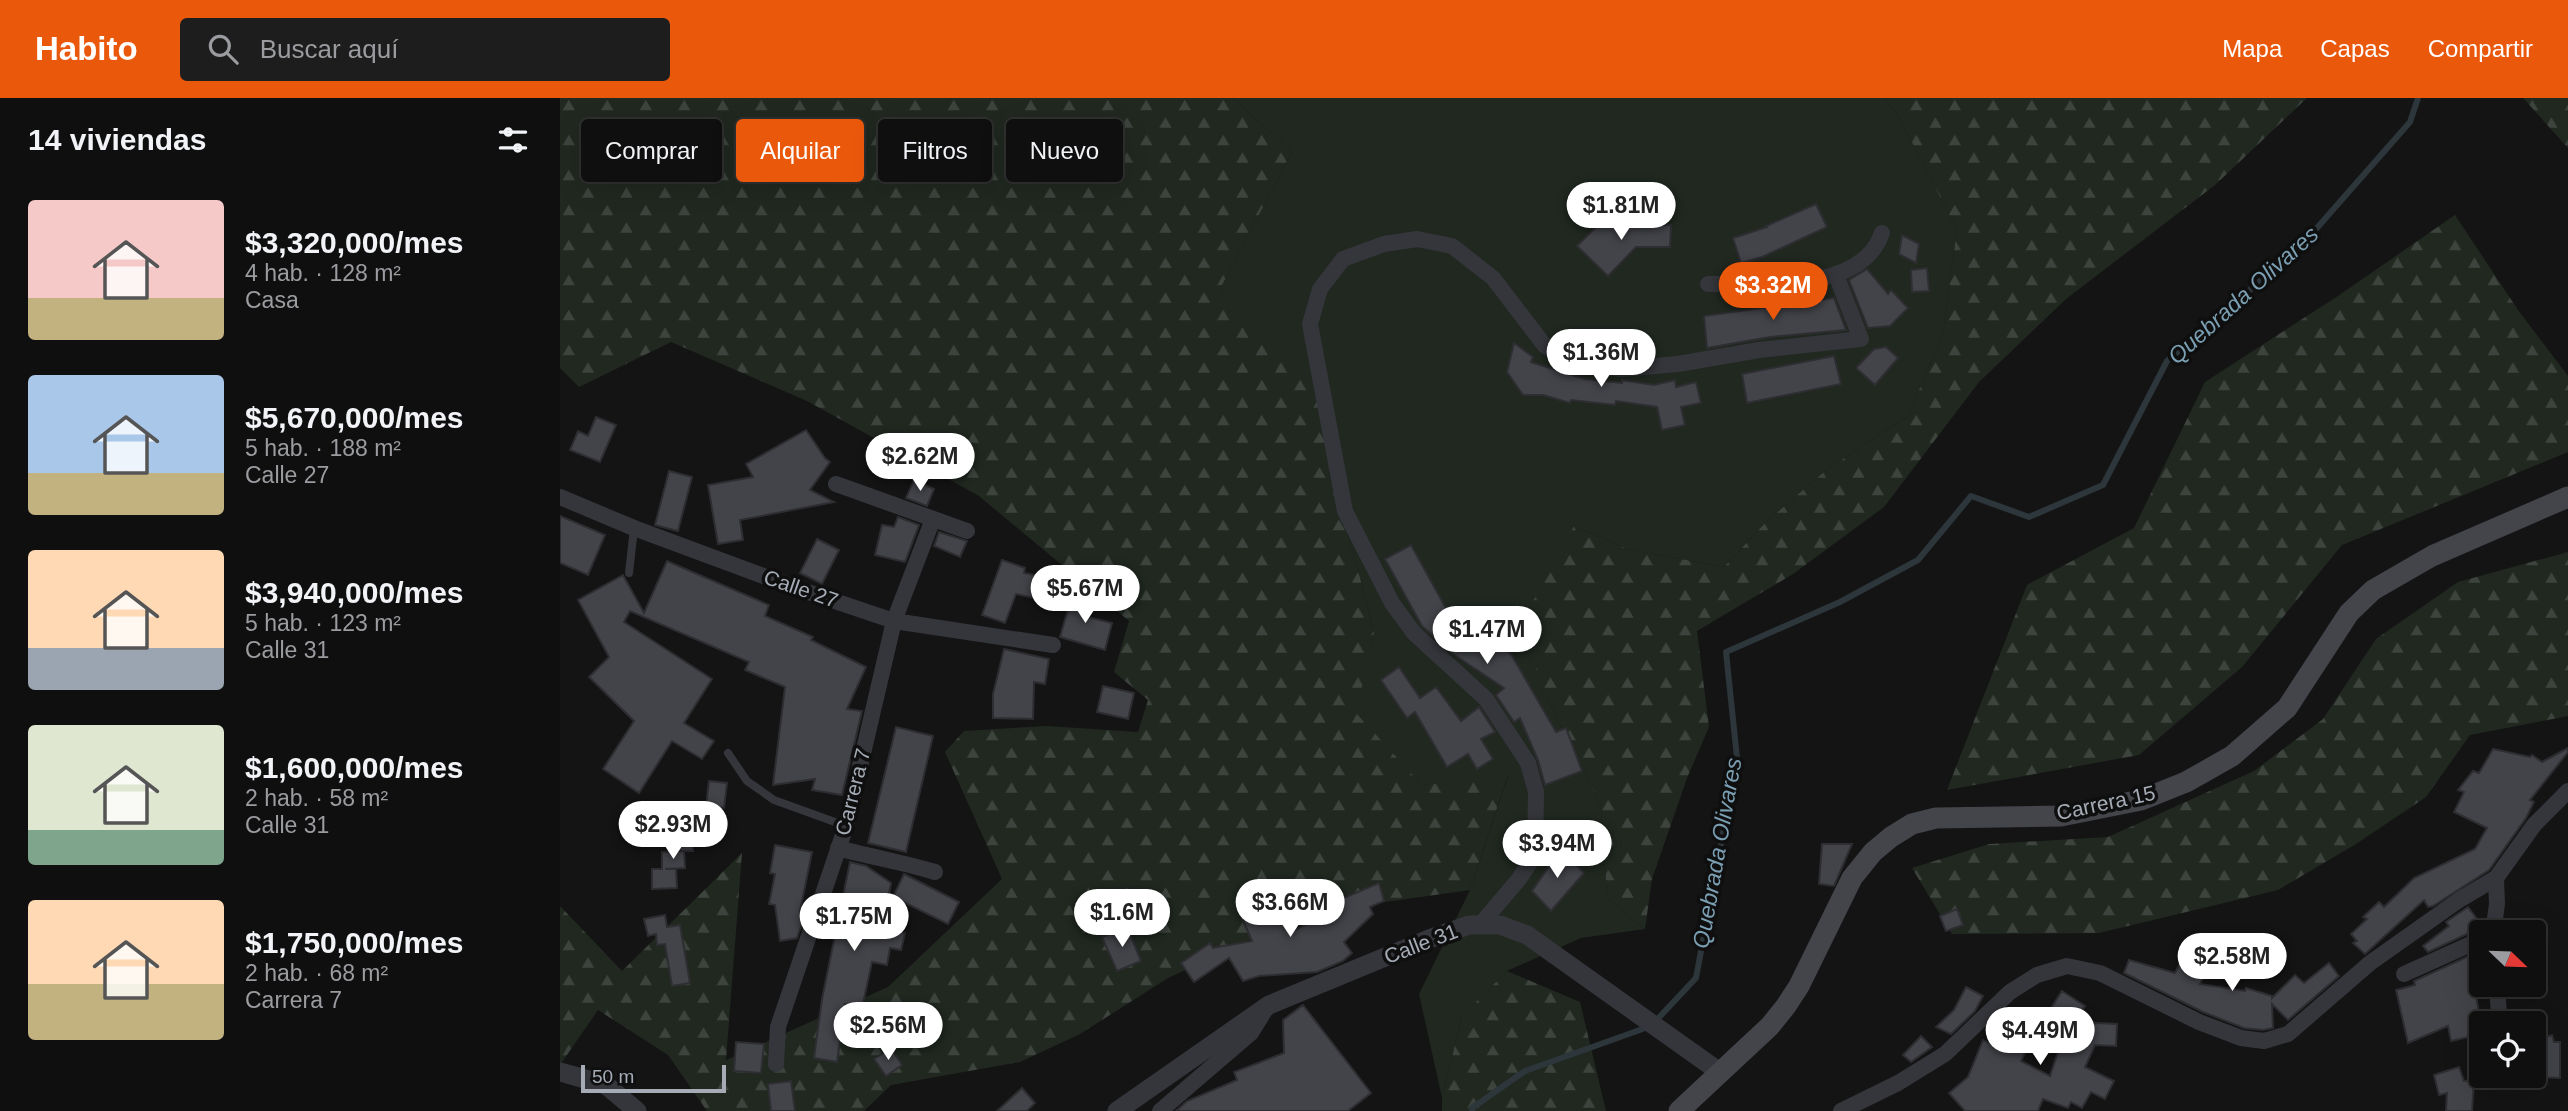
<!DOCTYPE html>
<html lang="es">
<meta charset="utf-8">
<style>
body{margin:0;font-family:Helvetica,sans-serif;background:#1d1d1e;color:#f1f3f6;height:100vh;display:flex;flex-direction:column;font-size:26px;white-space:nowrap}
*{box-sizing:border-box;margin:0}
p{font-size:23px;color:#9b9c9f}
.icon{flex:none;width:38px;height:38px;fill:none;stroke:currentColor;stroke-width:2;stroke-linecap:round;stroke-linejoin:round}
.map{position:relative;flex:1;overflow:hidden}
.panel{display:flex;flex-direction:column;background:#0f0f10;width:560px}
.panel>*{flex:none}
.guide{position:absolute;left:21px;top:21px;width:665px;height:63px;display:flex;gap:14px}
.needle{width:46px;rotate:113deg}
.tools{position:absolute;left:1909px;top:822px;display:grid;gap:14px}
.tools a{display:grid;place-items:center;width:77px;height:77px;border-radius:7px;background:#0f0f10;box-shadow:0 7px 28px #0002,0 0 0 2px #2f2f30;font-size:35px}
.scale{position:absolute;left:21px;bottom:18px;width:145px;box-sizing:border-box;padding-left:7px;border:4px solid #a5acb6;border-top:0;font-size:19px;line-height:24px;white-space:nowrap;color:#a5acb6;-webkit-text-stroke:5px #0f0f10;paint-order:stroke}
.price{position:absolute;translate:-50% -60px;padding:0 16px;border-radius:24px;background:#fff;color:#222;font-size:23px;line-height:46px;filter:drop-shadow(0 2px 4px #0008)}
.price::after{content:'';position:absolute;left:50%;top:42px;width:21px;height:16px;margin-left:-10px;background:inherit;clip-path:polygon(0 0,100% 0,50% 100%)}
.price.current{background:#ea580c;color:#fff}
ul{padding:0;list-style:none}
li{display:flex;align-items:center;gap:21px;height:175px;padding:0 28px}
li span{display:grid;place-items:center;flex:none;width:196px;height:140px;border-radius:7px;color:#555}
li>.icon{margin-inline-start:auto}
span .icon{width:84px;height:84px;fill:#fffc;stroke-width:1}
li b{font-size:30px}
h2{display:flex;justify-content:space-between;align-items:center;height:84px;padding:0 28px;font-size:30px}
.pill{padding:0 24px;border-radius:7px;background:#0f0f10;box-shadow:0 7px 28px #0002,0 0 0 2px #2f2f30;font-size:24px;line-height:63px}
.pill.current{background:#ea580c;color:#fff}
header{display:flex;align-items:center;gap:42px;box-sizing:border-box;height:98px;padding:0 35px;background:#ea580c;color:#fff}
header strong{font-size:33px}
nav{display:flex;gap:38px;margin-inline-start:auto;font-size:24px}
.search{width:490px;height:63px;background:#1d1d1e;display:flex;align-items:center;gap:18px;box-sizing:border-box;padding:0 24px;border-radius:7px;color:#9b9c9f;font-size:26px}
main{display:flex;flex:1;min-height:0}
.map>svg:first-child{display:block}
.green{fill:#202820}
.forest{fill:url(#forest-firs)}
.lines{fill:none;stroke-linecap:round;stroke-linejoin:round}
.stream{stroke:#2c363b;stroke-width:6}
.building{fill:#434449;stroke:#2e2e32;stroke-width:2}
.service{stroke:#35363b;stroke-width:8}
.minor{stroke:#35363b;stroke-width:16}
.tertiary{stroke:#35363b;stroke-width:19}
.secondary{stroke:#43454b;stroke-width:21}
.labels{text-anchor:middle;stroke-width:7;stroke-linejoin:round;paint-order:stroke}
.street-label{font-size:21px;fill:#a5acb6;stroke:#0f0f10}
.water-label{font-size:23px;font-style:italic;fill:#7b9fb2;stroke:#0f0f10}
</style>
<header>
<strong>Habito</strong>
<div class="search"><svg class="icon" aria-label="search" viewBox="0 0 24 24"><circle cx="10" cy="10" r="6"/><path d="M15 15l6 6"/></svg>Buscar aquí</div>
<nav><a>Mapa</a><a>Capas</a><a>Compartir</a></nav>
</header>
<main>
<section class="panel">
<h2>14 viviendas<svg class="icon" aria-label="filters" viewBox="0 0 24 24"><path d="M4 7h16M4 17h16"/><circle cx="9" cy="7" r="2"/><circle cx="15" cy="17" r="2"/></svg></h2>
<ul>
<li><span style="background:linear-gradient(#f6c9c9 70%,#c2b280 0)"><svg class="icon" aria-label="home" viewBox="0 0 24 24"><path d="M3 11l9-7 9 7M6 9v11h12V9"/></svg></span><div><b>$3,320,000/mes</b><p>4 hab. · 128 m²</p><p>Casa</p></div></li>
<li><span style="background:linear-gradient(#a9c7e8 70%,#c2b280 0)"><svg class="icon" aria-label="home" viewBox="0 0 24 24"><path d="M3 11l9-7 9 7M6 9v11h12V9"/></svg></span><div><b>$5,670,000/mes</b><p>5 hab. · 188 m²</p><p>Calle 27</p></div></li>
<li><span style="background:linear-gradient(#ffd9b3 70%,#9aa5b1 0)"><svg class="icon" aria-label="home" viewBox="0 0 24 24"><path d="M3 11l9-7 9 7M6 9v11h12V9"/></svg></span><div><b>$3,940,000/mes</b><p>5 hab. · 123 m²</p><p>Calle 31</p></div></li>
<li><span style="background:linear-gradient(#dfe7d0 75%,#7fa58c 0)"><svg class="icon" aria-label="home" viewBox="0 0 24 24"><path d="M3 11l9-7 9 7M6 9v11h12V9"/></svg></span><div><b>$1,600,000/mes</b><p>2 hab. · 58 m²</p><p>Calle 31</p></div></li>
<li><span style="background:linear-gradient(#ffd9b3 60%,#c2b280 0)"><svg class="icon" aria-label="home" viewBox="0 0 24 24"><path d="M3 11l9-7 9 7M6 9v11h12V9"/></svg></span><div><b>$1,750,000/mes</b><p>2 hab. · 68 m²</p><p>Carrera 7</p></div></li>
</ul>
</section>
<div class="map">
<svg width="2008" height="1013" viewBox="0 0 2008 1013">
<defs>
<pattern id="forest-firs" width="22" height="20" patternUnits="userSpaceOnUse" patternTransform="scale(1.75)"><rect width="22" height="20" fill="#202820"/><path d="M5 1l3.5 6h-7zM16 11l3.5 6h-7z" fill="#3d443e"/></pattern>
</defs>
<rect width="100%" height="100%" fill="#141415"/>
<!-- green -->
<polygon class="green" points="673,0 1324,0 1338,17 1397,132 1383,235 1348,318 1265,373 1206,424 1164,469 1067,451 1014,428 980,587 1041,707 1047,800 1085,831 1021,840 947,873 902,918 882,1000 859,896 910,792 948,678 862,687 795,615 814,535 796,464 769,375 769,292 729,260 660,191 732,54"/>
<!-- forest -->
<g class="forest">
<polygon points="0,0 673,0 732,54 660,191 729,260 769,291 769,375 796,464 814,535 796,615 862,687 948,677 910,792 747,815 608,880 520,936 460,964 331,987 304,1013 147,1013 108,957 38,912 0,967 0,808 62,873 182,755 166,962 328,889 442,781 385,654 404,633 487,628 578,634 588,602 554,574 569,523 419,398 247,303 111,244 19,289 0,270"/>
<polygon points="1324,0 1747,0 1655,87 1506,201 1419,284 1324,409 1233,476 1137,533 1149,629 1127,680 1092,781 1085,831 1047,800 1041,707 980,587 964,520 1014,428 1067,451 1164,469 1206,424 1265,373 1348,318 1383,235 1397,132 1338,17"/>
<polygon points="1963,0 2008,0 2008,50"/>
<polygon points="1895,117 1958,212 2008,278 2008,354 1782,447 1682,569 1579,657 1387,692 1467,487 1574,430 1645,284 1778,198"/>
<polygon points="2008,454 2008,618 1910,637 1866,699 1796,746 1718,792 1539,835 1392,836 1352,770 1429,746 1548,739 1694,673 1763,621 1816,541 1898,484"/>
<polygon points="947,873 1020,904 1046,1013 882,1013 882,1000 902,918"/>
</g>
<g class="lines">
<!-- stream -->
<polyline class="stream" points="912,1013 912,1010 965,973 1091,928 1136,880 1177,660 1166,554 1280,504 1358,462 1411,398 1469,419 1543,387 1607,263 1742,147 1850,24 1858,0"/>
</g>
<!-- building -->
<g class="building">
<polygon points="1256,106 1267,129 1202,159 1181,165 1173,140 1207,129 1206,128"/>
<polygon points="1044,121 1070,121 1071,127 1111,127 1110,149 1076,149 1048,178 1017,148"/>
<polygon points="1342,137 1359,146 1356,165 1339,156"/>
<polygon points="1367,170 1369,193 1352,194 1351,172"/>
<polygon points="1307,171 1328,196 1331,192 1348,210 1330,228 1308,230 1289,182"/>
<polygon points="1274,200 1286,232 1210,239 1147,250 1144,218"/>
<polygon points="954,245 973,259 971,264 1025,281 1062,285 1062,282 1094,287 1115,282 1116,289 1136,284 1141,305 1121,309 1125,327 1102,332 1097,309 1056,303 1055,307 1011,302 1010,305 983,297 963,297 947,274"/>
<polygon points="1326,249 1338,260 1315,287 1296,270 1314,251"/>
<polygon points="1274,258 1281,286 1187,305 1182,276"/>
<polygon points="36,319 56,327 40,364 10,352 18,333 28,338"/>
<polygon points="246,332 265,360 270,364 250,392 274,404 180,422 183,442 158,446 148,387 193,379 186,366"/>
<polygon points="109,373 132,379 118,433 95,427"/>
<polygon points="354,382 374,391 367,408 346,400"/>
<polygon points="0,418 45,437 28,477 0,465"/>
<polygon points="338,419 359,427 345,464 315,457 322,427 334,429"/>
<polygon points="379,434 407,443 400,459 374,448"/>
<polygon points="257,441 279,452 262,486 240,475"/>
<polygon points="851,447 888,514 951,556 996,634 1006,630 1022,673 985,687 978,662 960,620 954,624 936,597 944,590 893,556 862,528 825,461"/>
<polygon points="442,462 465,470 464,475 502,482 498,505 456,496 445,525 422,517"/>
<polygon points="107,463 209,507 205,518 253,539 251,542 306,569 287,611 302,613 282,697 252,692 255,681 213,687 225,589 185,572 189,564 70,513 64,524 152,581 124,625 154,643 142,661 112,643 79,695 43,671 74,623 29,579 49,559 18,502 63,477 84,515"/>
<polygon points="512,498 533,504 528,519 552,525 545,552 500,539"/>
<polygon points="444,551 489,561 485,586 474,584 473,621 433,620 433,596"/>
<polygon points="839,569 860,600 876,589 901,623 919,609 935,634 921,641 933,661 917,671 908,656 887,669 855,614 847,620 821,582"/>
<polygon points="543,588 574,595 568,621 537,614"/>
<polygon points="336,629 373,638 346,754 308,745"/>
<polygon points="2008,650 2008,654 1970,702 1974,704 1966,720 1929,772 1873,808 1868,809 1864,802 1805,856 1793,845 1797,843 1791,836 1807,821 1803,819 1819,804 1824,809 1854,780 1915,751 1927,730 1894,714 1904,694 1898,692 1913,673 1919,675 1933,651 1970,659 1972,657 1982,664"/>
<polygon points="149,683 167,685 164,710 146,708"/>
<polygon points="118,728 133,728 133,753 124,753 125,770 105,771 116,771 117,790 92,791 92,771 102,771 102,754 123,753 118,753"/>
<polygon points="1262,746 1292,746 1274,788 1259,786"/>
<polygon points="215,747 252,754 240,813 242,825 237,840 220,843 215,807 209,806 215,776 210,775"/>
<polygon points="1001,751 1024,775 991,813 972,793"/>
<polygon points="290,764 306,768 331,785 322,831 345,835 341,852 330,850 327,867 312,864 302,910 285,906 277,964 254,960 262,901"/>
<polygon points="344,776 399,804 388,826 333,799"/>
<polygon points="819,785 824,803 810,809 813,816 784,844 792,855 783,863 757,874 699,878 683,883 669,860 634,884 621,865 650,845 653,850 692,843 680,815 721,798 735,832 765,816 760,810"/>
<polygon points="1908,809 1920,825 1905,837 1868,854 1863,848 1889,828 1886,824"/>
<polygon points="1397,811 1403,827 1386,833 1380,818"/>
<polygon points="105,817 107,829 120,827 130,885 112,888 105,846 97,847 96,836 88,838 84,821"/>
<polygon points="567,829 581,863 557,873 542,839"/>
<polygon points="1624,857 1649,869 1640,886 1685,893 1686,890 1712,898 1712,900 1735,877 1744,885 1769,865 1779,878 1728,922 1712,906 1713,930 1703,932 1684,930 1643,914 1564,875 1569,862 1615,875"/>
<polygon points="1909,858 1919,915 1922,914 1922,936 1891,943 1888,928 1848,945 1836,892 1855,887 1854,883"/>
<polygon points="1406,889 1423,898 1415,913 1391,936 1376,929 1394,912"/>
<polygon points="1502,893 1525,908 1515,924 1557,926 1556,948 1535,947 1525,969 1554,983 1545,1001 1531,994 1522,1010 1511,1004 1508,1010 1483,1001 1478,1013 1405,1013 1389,995 1408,979 1423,942 1444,951 1447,944 1466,953 1461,963 1490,978 1500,948 1475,935"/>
<polygon points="743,907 811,995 788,1013 616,1013 627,1003 677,982 674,974 724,955 723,922"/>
<polygon points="1992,937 1994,944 2000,944 2000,980 1974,979 1974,944"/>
<polygon points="1361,938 1372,949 1351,964 1343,957"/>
<polygon points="176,944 204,946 201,975 174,973"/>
<polygon points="331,950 342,967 326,978 314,961"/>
<polygon points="1899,969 1904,983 1914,983 1912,1013 1886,1013 1887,995 1879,997 1874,977"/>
<polygon points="231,983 235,1013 211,1013 208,986"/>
<polygon points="462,990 475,1005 467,1013 437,1013"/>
</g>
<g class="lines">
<!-- service -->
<g class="service">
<polyline points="69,475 74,430"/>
<polyline points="168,655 187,683 214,702 286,728"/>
</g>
<!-- minor -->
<g class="minor">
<path d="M1148,186C1199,185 1301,196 1322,135"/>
<polyline points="276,386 407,433"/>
<polyline points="0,399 74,430 233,489 334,523 493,547"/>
<path d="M278,750C310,759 343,764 375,774"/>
<polyline points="920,827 959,781 975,757 976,694 968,665 926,601 854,535 832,505 785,413 750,226 760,191 783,161 824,146 857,141 892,148 933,180 985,248 1021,265 1061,271 1118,266 1199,252 1301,241 1276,177"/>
<polyline points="1933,835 1937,806 1936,780"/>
<polyline points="1844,876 1922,841"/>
<polyline points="1937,887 1939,917"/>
<polyline points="216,966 218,929 286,728 334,523 373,421"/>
<polyline points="600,1013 691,935 707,909"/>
<polyline points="1281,1013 1338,985 1385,956 1450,894 1477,877 1507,868 1540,875 1639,924 1681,940 1704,943 1728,936 1810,865 1899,802 1936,780 1974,727 2008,693"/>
</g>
<!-- tertiary -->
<g class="tertiary">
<polyline points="0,974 46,987 77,1013"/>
<polyline points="557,1013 709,907 869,841 909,827 940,827 967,837 1161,975"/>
</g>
<!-- secondary -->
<polyline class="secondary" points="1119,1013 1210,928 1226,908 1239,888 1292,780 1313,754 1331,739 1352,726 1376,720 1501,718 1581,702 1626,684 1672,658 1727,610 1789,515 1813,492 1872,458 2008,399"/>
</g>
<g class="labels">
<!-- street labels -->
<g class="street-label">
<text transform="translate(241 491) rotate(19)" y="7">Calle 27</text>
<text transform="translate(293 694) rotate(-76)" y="7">Carrera 7</text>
<text transform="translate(1546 705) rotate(-12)" y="7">Carrera 15</text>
<text transform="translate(861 846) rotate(-21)" y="7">Calle 31</text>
</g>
<!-- water labels -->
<g class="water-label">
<text transform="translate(1683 197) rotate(-42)" y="8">Quebrada Olivares</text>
<text transform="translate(1157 755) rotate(-80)" y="8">Quebrada Olivares</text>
</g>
</g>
</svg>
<div class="tools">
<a><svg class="needle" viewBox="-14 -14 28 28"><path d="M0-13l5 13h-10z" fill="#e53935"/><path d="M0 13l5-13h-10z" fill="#9b9c9f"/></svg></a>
<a><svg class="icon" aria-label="locate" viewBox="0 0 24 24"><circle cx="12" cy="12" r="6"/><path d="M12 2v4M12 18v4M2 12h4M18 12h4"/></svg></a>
</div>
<div class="scale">50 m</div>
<b class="price" style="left:1061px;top:144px">$1.81M</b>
<b class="price current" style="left:1213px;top:224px">$3.32M</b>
<b class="price" style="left:1041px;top:291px">$1.36M</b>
<b class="price" style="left:360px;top:395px">$2.62M</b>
<b class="price" style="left:525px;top:527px">$5.67M</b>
<b class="price" style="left:927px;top:568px">$1.47M</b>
<b class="price" style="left:113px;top:763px">$2.93M</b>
<b class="price" style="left:997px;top:782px">$3.94M</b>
<b class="price" style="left:730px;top:841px">$3.66M</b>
<b class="price" style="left:562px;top:851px">$1.6M</b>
<b class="price" style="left:294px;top:855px">$1.75M</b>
<b class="price" style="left:1672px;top:895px">$2.58M</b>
<b class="price" style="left:328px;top:964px">$2.56M</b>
<b class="price" style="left:1480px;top:969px">$4.49M</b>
<div class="guide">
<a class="pill">Comprar</a>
<a class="pill current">Alquilar</a>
<a class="pill">Filtros</a>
<a class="pill">Nuevo</a>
</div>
</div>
</main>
